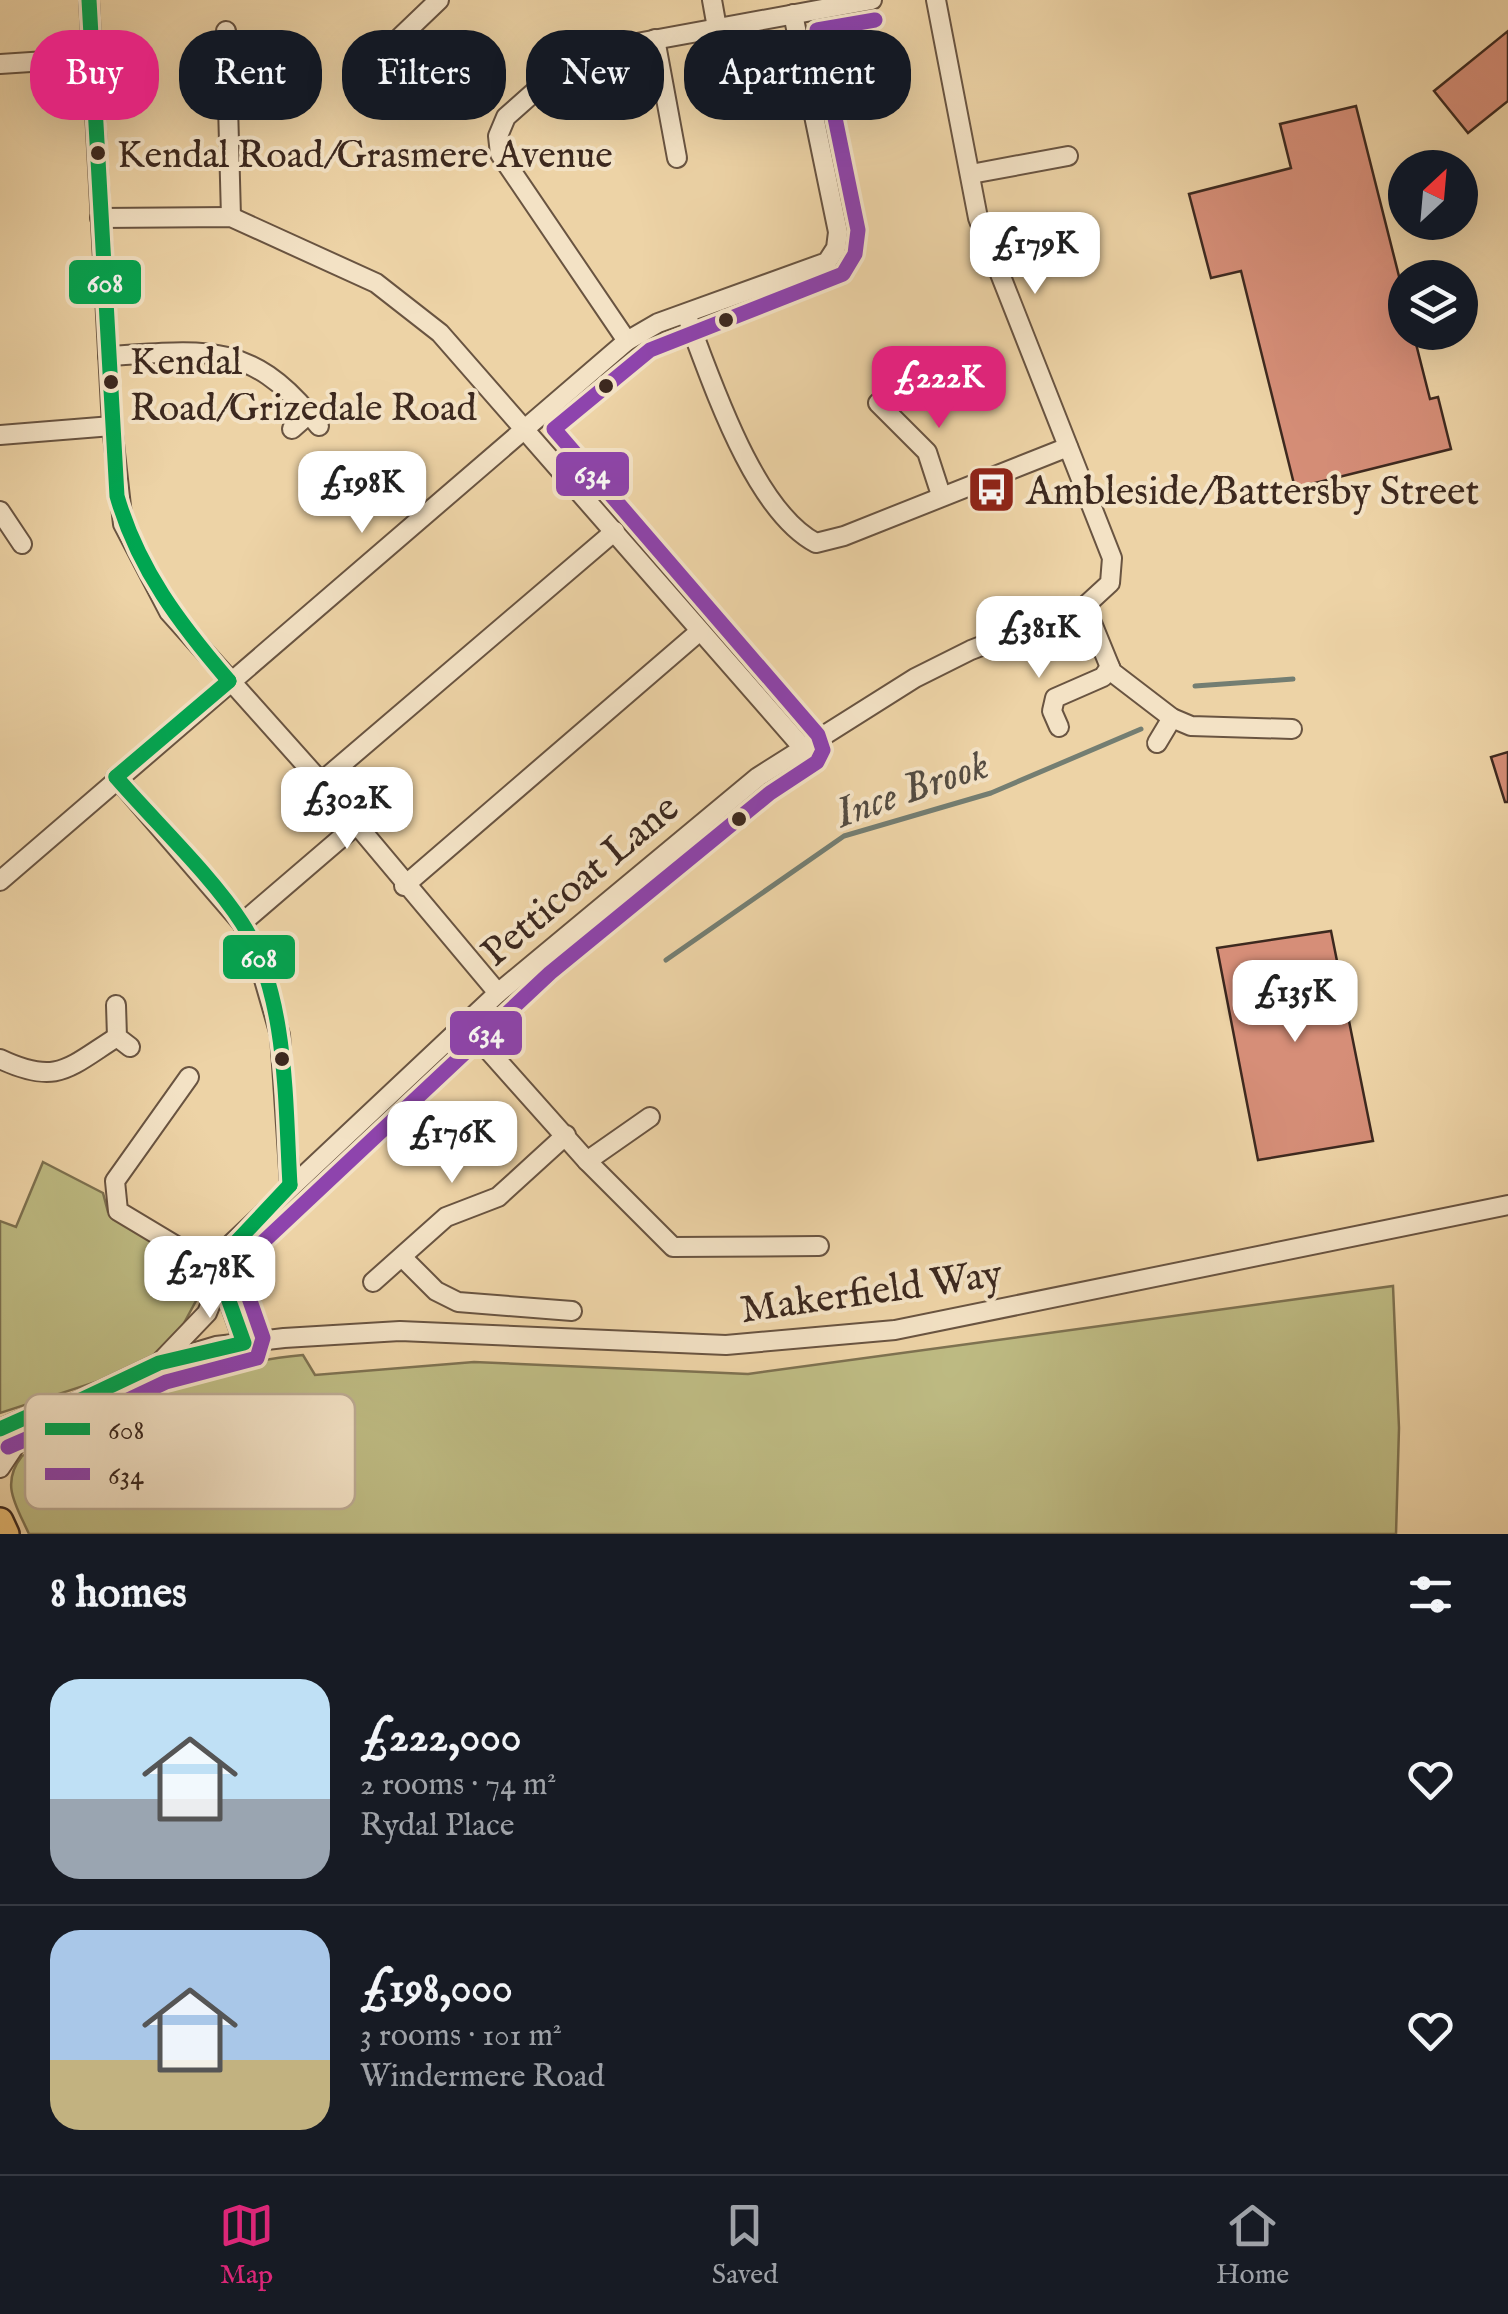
<!DOCTYPE html>
<meta charset="utf-8">
<style>
body{margin:0;font-family:"IM FELL English",serif;background:#242831;color:#f1f3f6;height:100vh;display:flex;flex-direction:column;font-size:38px;white-space:nowrap}
*{box-sizing:border-box;margin:0}
p{font-size:32px;color:#9ea1a6}
.icon{flex:none;width:55px;height:55px;fill:none;stroke:currentColor;stroke-width:2;stroke-linecap:round;stroke-linejoin:round}
.map{position:relative;height:1534px;overflow:hidden}
.details{display:flex;flex-direction:column;background:#171b24;flex:1}
.details>*{flex:none}
.banner{position:absolute;left:30px;top:30px;width:1000px;height:90px;display:flex;gap:20px}
.needle{width:65px;rotate:26deg}
.fabs{position:absolute;left:1388px;top:150px;display:grid;gap:20px}
.fabs a{display:grid;place-items:center;width:90px;height:90px;border-radius:50%;background:#171b24;box-shadow:0 10px 40px #0002;font-size:50px}
.price{position:absolute;translate:-50% -85px;padding:0 22px;border-radius:20px;background:#fff;color:#222;font-size:32px;line-height:65px;filter:drop-shadow(0 2px 5px #0008)}
.price::after{content:'';position:absolute;left:50%;top:60px;width:30px;height:22px;margin-left:-15px;background:inherit;clip-path:polygon(0 0,100% 0,50% 100%)}
.price.selected{background:#db2777;color:#fff}
ul{padding:0;list-style:none}
li{display:flex;align-items:center;gap:30px;height:250px;padding:0 50px}
li+li{border-top:2px solid #363941}
li span{display:grid;place-items:center;flex:none;width:280px;height:200px;border-radius:30px;color:#555}
li>.icon{margin-inline-start:auto}
span .icon{width:120px;height:120px;fill:#fffc;stroke-width:1}
li b{font-size:42px}
h2{display:flex;justify-content:space-between;align-items:center;height:120px;padding:0 50px;font-size:42px}
.tag{padding:0 35px;border-radius:40px;background:#171b24;box-shadow:0 10px 40px #0002;font-size:35px;line-height:90px}
.tag.selected{background:#db2777;color:#fff}
.tabs{display:flex;justify-content:space-around;align-items:center;height:140px;border-top:2px solid #363941;background:#171b24;font-size:28px;color:#9ea1a6}
.tabs a{display:grid;justify-items:center;gap:5px}
.tabs .selected{color:#db2777}
.map>svg:first-child{display:block}
.green{fill:#bebb83;stroke:#7e7251;stroke-width:2.5}
.lines{fill:none;stroke-linecap:round;stroke-linejoin:round}
.stream{stroke:#747e72;stroke-width:5}
.building{fill:#d68e78;stroke:#3d291f;stroke-width:2.5}
.minor-casing{stroke:#695441;stroke-width:22}
.highway-casing{stroke:#3d291f;stroke-width:30}
.minor{stroke:#f3e2c5;stroke-width:18}
.highway{stroke:#e6ba73;stroke-width:25}
.bus-1-casing{stroke:#f3e2c5;stroke-width:22}
.bus-2-casing{stroke:#f3e2c5;stroke-width:22}
.bus-1{stroke:#00a651;stroke-width:15}
.bus-2{stroke:#8e44ad;stroke-width:15}
.bus-dot{fill:#3d291f;stroke:#f3e2c5;stroke-width:4}
.labels{text-anchor:middle;stroke-width:8;stroke-linejoin:round;paint-order:stroke}
.bus-label{font-size:38px;fill:#3d291f;stroke:#f3e2c5;text-anchor:start}
.poi-label{font-size:40px;fill:#3d291f;stroke:#f3e2c5;text-anchor:start}
.street-label{font-size:40px;fill:#3d291f;stroke:#f3e2c5}
.water-label{font-size:42px;font-style:italic;fill:#544c42;stroke:#f3e2c5}
.key{fill:#f3e2c5;stroke:#bcaa93;stroke-width:2.5}
.key-label{font-size:28px;fill:#3d291f}
.line-badge{stroke:#f3e2c5;stroke-width:4}
.badge-label{font-size:28px;text-anchor:middle;font-weight:bold;fill:#fff}
</style>
<div class="map">
<svg width="1508" height="1534" viewBox="0 0 1508 1534">
<rect width="100%" height="100%" fill="#edd3a6"/>
<filter id="stains"><feTurbulence type="fractalNoise" baseFrequency=".002" numOctaves="4"/><feColorMatrix values="0 0 0 0 .2 0 0 0 0 .09 0 0 0 0 .02 0 0 0 .5 -.17"/></filter>
<radialGradient id="worn" r=".72"><stop offset=".6" stop-color="#630" stop-opacity="0"/><stop offset="1" stop-color="#630" stop-opacity=".3"/></radialGradient>
<!-- green -->
<g class="green">
<polygon points="43,1162 103,1193 108,1212 210,1275 177,1336 136,1369 0,1413 0,1221 16,1227"/>
<path d="M1393,1286L1399,1428L1396,1534H29C16,1505 0,1484 22,1456C112,1412 202,1363 303,1355L315,1375L474,1362L748,1374Z"/>
</g>
<g class="lines">
<!-- stream -->
<g class="stream">
<polyline points="1195,686 1293,679"/>
<polyline points="666,960 844,836 991,793 1141,729"/>
</g>
</g>
<!-- building -->
<g class="building">
<polygon points="1508,31 1508,101 1468,133 1434,91"/>
<polygon points="142,55 145,105 118,106 115,56"/>
<polygon points="1356,106 1405,300 1405,332 1413,332 1430,399 1438,397 1451,449 1295,488 1241,271 1211,278 1189,194 1291,168 1280,124"/>
<polygon points="1508,752 1508,802 1505,802 1491,757"/>
<polygon points="1331,931 1373,1141 1258,1160 1217,948"/>
</g>
<g class="lines">
<defs>
<g id="minor">
<polyline points="89,0 112,426 123,524 169,612 321,782 498,993"/>
<polyline points="712,0 717,28"/>
<polyline points="226,31 231,217"/>
<polyline points="655,39 677,158"/>
<polyline points="0,64 92,58"/>
<polyline points="368,68 439,0"/>
<polyline points="971,174 1068,156"/>
<polyline points="100,218 231,217 376,283 440,333 803,748"/>
<path d="M686,314C711,379 753,510 816,543L844,536L1068,447"/>
<polyline points="627,341 500,154 498,136 506,117 577,54 872,0"/>
<path d="M108,356C196,351 247,339 309,414"/>
<polyline points="878,403 927,452 941,495"/>
<polyline points="292,429 309,414 319,426"/>
<polyline points="0,435 112,426"/>
<polyline points="0,511 22,544"/>
<polyline points="1085,606 1112,672 1172,718 1191,726 1292,729"/>
<polyline points="1059,727 1052,711 1055,698 1103,677 1110,667"/>
<polyline points="1157,743 1172,718"/>
<polyline points="116,777 242,923 258,959 280,1035 290,1185"/>
<polyline points="321,782 615,531"/>
<polyline points="0,881 627,341 658,323 827,262 836,248 838,232 793,14"/>
<polyline points="404,886 700,631"/>
<polyline points="242,923 355,826"/>
<polyline points="116,1005 117,1037 130,1047"/>
<polyline points="464,1023 587,1161 673,1247 819,1246"/>
<path d="M0,1059C57,1086 68,1068 117,1037"/>
<polyline points="189,1077 115,1181 118,1211 218,1271"/>
<polyline points="587,1161 650,1117"/>
<polyline points="403,1258 436,1291 458,1302 572,1311"/>
<polyline points="373,1282 446,1217 498,1197 566,1135"/>
<polyline points="244,1343 218,1271 230,1245 498,993 758,777 915,678 971,650 1085,606 1110,583 1112,558 978,218 936,0"/>
<polyline points="162,1360 207,1313 220,1281"/>
<polyline points="0,1429 47,1408 68,1406 159,1363 216,1346 284,1338 400,1331 726,1345 895,1330 1508,1205"/>
<polyline points="0,1445 56,1419 68,1406"/>
<polyline points="0,1468 20,1438"/>
</g>
<polyline id="highway" points="0,1521 6,1534"/>
</defs>
<!-- minor casing -->
<use href="#minor" class="minor-casing"/>
<!-- highway casing -->
<use href="#highway" class="highway-casing"/>
<!-- minor -->
<use href="#minor" class="minor"/>
<!-- highway -->
<use href="#highway" class="highway"/>
<defs>
<g id="bus-1">
<path d="M89,0L117,496C138,569 180,624 229,681"/>
<path d="M116,777C153,820 212,876 242,923C288,994 285,1103 290,1185"/>
<polyline points="116,777 229,681"/>
<polyline points="0,1429 47,1408 68,1406 159,1363 244,1343 224,1287 226,1253 290,1185"/>
</g>
<polyline id="bus-2" points="8,1447 52,1428 75,1425 166,1382 257,1358 263,1338 240,1272 247,1257 550,973 770,793 817,762 823,750 818,735 554,429 650,350 843,274 855,254 858,230 817,30 875,20"/>
</defs>
<!-- bus-1 casing -->
<use href="#bus-1" class="bus-1-casing"/>
<!-- bus-2 casing -->
<use href="#bus-2" class="bus-2-casing"/>
<!-- bus-1 -->
<use href="#bus-1" class="bus-1"/>
<!-- bus-2 -->
<use href="#bus-2" class="bus-2"/>
</g>
<!-- icons -->
<defs>
<symbol id="bus-square" viewBox="-11 -11 22 22"><rect x="-9" y="-9" width="18" height="18" rx="4" fill="#8f2418" stroke="#f3e2c5"/><path d="M-5-6H5V4H4V6H2V4H-2V6H-4V4H-5ZM-3.5-4V0h7V-4ZM-3.5 1.2v1.5H-2V1.2ZM2 1.2v1.5H3.5V1.2Z" fill="#fff"/></symbol>
</defs>
<g fill-rule="evenodd">
<use href="#bus-square" x="964" y="462" width="55" height="55"/>
</g>
<!-- markers -->
<g class="bus-dot">
<circle cx="98" cy="153" r="9"/>
<circle cx="726" cy="320" r="9"/>
<circle cx="111" cy="382" r="9"/>
<circle cx="606" cy="386" r="9"/>
<circle cx="739" cy="819" r="9"/>
<circle cx="282" cy="1059" r="9"/>
</g>
<g class="labels">
<!-- bus labels -->
<g class="bus-label">
<text x="117" y="167">Kendal Road/Grasmere Avenue</text>
<text x="130" y="374">Kendal<tspan x="130" dy="46">Road/Grizedale Road</tspan></text>
</g>
<!-- poi labels -->
<g class="poi-label">
<text x="1026" y="504">Ambleside/Battersby Street</text>
</g>
<!-- street labels -->
<g class="street-label">
<text transform="translate(579 879) rotate(-40)" y="14">Petticoat Lane</text>
<text transform="translate(871 1290) rotate(-8)" y="14">Makerfield Way</text>
</g>
<!-- water labels -->
<g class="water-label">
<text transform="translate(911 787) rotate(-19)" y="15">Ince Brook</text>
</g>
</g>
<!-- legend -->
<rect x="25" y="1394" width="330" height="115" rx="15" class="key"/>
<rect x="45" y="1423" width="45" height="12" fill="#00a651"/>
<rect x="45" y="1468" width="45" height="12" fill="#8e44ad"/>
<g class="key-label">
<text x="108" y="1439">608</text>
<text x="108" y="1484">634</text>
</g>
<g class="line-badge">
<rect x="67" y="258" width="76" height="48" rx="10" fill="#00a651"/>
<rect x="554" y="450" width="77" height="48" rx="10" fill="#8e44ad"/>
<rect x="221" y="933" width="76" height="48" rx="10" fill="#00a651"/>
<rect x="448" y="1009" width="76" height="48" rx="10" fill="#8e44ad"/>
</g>
<g class="badge-label">
<text x="105" y="292">608</text>
<text x="592" y="483">634</text>
<text x="259" y="967">608</text>
<text x="486" y="1042">634</text>
</g>
<rect width="100%" height="100%" filter="url(#stains)"/>
<rect width="100%" height="100%" fill="url(#worn)"/>
</svg>
<div class="fabs">
<a><svg class="needle" viewBox="-14 -14 28 28"><path d="M0-13l5 13h-10z" fill="#e53935"/><path d="M0 13l5-13h-10z" fill="#9ea1a6"/></svg></a>
<a><svg class="icon" aria-label="layers" viewBox="0 0 24 24"><path d="M12 4l9 5-9 5-9-5zM3 14l9 5 9-5"/></svg></a>
</div>
<b class="price" style="left:1035px;top:297px">£179K</b>
<b class="price selected" style="left:939px;top:431px">£222K</b>
<b class="price" style="left:362px;top:536px">£198K</b>
<b class="price" style="left:1039px;top:681px">£381K</b>
<b class="price" style="left:347px;top:852px">£302K</b>
<b class="price" style="left:1295px;top:1045px">£135K</b>
<b class="price" style="left:452px;top:1186px">£176K</b>
<b class="price" style="left:210px;top:1321px">£278K</b>
<div class="banner">
<a class="tag selected">Buy</a>
<a class="tag">Rent</a>
<a class="tag">Filters</a>
<a class="tag">New</a>
<a class="tag">Apartment</a>
</div>
</div>
<section class="details">
<h2>8 homes<svg class="icon" aria-label="filters" viewBox="0 0 24 24"><path d="M4 7h16M4 17h16"/><circle cx="9" cy="7" r="2"/><circle cx="15" cy="17" r="2"/></svg></h2>
<ul>
<li><span style="background:linear-gradient(#bfe0f5 60%,#9aa5b1 0)"><svg class="icon" aria-label="home" viewBox="0 0 24 24"><path d="M3 11l9-7 9 7M6 9v11h12V9"/></svg></span><div><b>£222,000</b><p>2 rooms · 74 m²</p><p>Rydal Place</p></div><svg class="icon" aria-label="heart" viewBox="0 0 24 24"><path d="M12 20l-8-8c-3-5 5-10 8-4 3-6 11-1 8 4z"/></svg></li>
<li><span style="background:linear-gradient(#a9c7e8 65%,#c2b280 0)"><svg class="icon" aria-label="home" viewBox="0 0 24 24"><path d="M3 11l9-7 9 7M6 9v11h12V9"/></svg></span><div><b>£198,000</b><p>3 rooms · 101 m²</p><p>Windermere Road</p></div><svg class="icon" aria-label="heart" viewBox="0 0 24 24"><path d="M12 20l-8-8c-3-5 5-10 8-4 3-6 11-1 8 4z"/></svg></li>
</ul>
</section>
<nav class="tabs">
<a class="selected"><svg class="icon" aria-label="map" viewBox="0 0 24 24"><path d="M3 6l6-2 6 2 6-2v14l-6 2-6-2-6 2zM9 4v14M15 6v14"/></svg>Map</a>
<a><svg class="icon" aria-label="saved" viewBox="0 0 24 24"><path d="M7 4h10v16l-5-4-5 4z"/></svg>Saved</a>
<a><svg class="icon" aria-label="home" viewBox="0 0 24 24"><path d="M3 11l9-7 9 7M6 9v11h12V9"/></svg>Home</a>
</nav>
